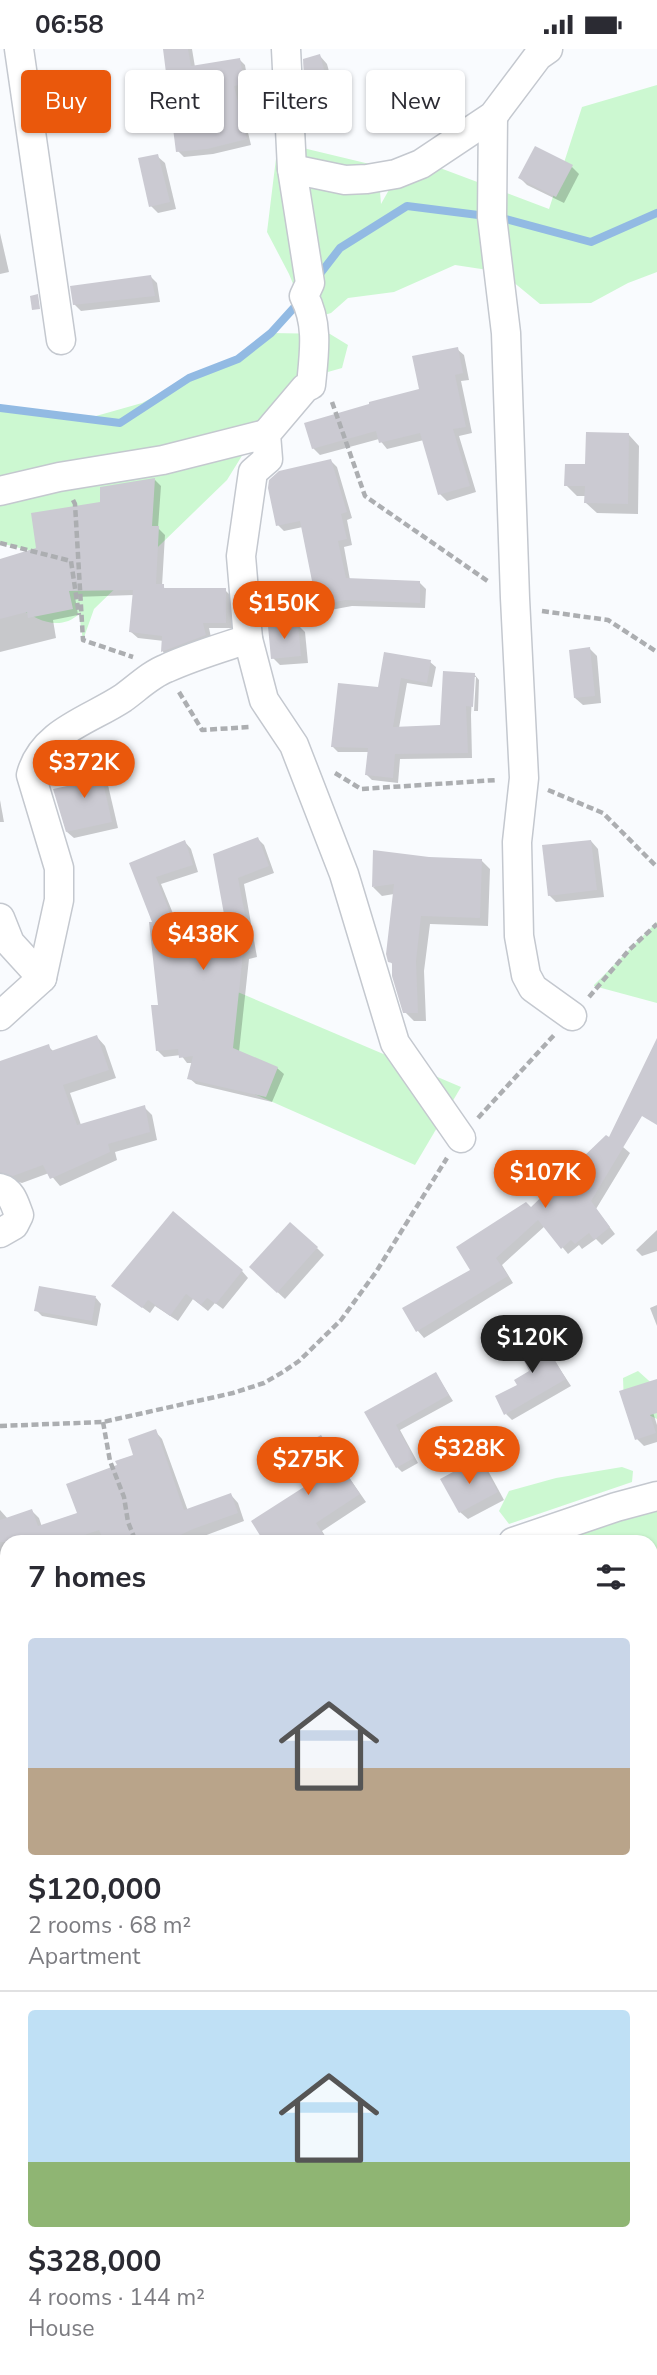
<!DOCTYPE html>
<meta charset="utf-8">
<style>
body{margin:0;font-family:"Nunito Sans",sans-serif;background:#f2f2f3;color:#2b2b33;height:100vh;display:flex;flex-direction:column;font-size:26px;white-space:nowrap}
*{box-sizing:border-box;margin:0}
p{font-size:23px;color:#7c7c81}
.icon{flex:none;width:38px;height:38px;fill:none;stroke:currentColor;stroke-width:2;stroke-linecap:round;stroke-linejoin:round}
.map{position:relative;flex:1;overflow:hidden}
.panel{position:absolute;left:0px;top:1486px;width:658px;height:842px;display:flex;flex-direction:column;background:#fff;border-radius:21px 21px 0 0;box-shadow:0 2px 5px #0004}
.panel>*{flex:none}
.banner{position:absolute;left:21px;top:21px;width:616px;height:63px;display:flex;gap:14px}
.price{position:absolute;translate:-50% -60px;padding:0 16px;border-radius:24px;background:#ea580c;color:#fff;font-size:23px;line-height:46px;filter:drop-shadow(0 2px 4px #0008)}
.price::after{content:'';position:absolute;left:50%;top:42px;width:21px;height:16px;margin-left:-10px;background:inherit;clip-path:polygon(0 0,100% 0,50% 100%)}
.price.on{background:#222;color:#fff}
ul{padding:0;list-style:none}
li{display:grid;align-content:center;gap:14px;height:371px;padding:0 28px}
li+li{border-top:2px solid #e1e1e2}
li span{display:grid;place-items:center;height:217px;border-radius:7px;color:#555}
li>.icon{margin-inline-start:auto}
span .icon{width:126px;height:126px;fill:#fffc;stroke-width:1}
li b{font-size:30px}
h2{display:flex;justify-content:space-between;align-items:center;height:84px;padding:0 28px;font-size:30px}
.tag{padding:0 24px;border-radius:7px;background:#fff;box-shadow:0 2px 5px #0004;font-size:24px;line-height:63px}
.tag.on{background:#ea580c;color:#fff}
.status{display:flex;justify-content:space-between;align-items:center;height:49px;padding:0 35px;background:#fff;direction:ltr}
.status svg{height:19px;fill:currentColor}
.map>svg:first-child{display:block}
.green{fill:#ccf8d1}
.shadow{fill:#0003}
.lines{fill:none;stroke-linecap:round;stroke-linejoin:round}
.stream{stroke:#92bae3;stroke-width:8}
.building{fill:#cbcad2}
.minor-casing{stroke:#c4c8cf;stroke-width:31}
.path{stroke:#acaeb1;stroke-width:4.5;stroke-dasharray:7 3.5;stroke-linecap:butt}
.minor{stroke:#fff;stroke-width:28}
</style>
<div class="status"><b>06:58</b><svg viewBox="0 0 49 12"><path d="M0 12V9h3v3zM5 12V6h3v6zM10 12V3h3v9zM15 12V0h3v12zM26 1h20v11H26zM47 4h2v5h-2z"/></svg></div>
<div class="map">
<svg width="657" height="2326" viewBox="0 0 657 2326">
<rect width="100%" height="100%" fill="#f9fbfe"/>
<!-- green -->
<g class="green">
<polygon points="657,36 657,223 628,234 591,254 540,255 501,223 455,216 394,243 348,249 331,264 308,271 289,225 267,183 278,93 378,117 381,155 408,107 549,160 582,58"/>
<path d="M271,284L330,285L348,296L342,319L303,330L264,371L227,431L94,560L83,591L79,565C61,582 37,572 20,559L70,512L0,494V359L10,362L96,367L142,354L189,329L238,310Z"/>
<polygon points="657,873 657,954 594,937 594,936"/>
<polygon points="214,933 461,1038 415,1116 196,1019"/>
<polygon points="638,1322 657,1339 657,1370 624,1354 623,1329"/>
<polygon points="622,1418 633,1422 632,1433 509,1475 499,1462 509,1442 556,1429"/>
<polygon points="657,1439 657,1586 651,1585 651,1493 511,1493"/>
<polygon points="651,1586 657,1588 657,1830 651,1835"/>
<polygon points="657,1833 657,2326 567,2326 566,2321 651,2320 651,1837"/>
<polygon points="7,2308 7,2320 77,2321 78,2326 0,2326 0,2315"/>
<polygon points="228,2321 323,2321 326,2326 231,2326"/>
<polygon points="327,2321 438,2321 431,2326 330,2326"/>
</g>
<!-- shadow -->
<g class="shadow">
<polygon points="164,0 192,0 195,18 240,11 245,16 249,40 238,42 251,96 213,105 184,108 178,102"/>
<polygon points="320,7 327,15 341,66 315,72 308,65"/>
<polygon points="157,107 165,114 176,160 158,164 151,157"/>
<polygon points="572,118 579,125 564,154 527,136 520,129"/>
<polygon points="0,184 9,223 0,225"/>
<polygon points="151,228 157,234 160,253 81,262 74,255"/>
<polygon points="457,300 464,306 469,331 461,332 472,384 459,387 476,443 447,452 440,445 424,391 387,400 379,390 320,406 313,399 421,341"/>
<polygon points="629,386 639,397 638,465 597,464 586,454 586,447 577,447 566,436 587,417"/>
<polygon points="331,412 337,418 352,469 347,471 352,496 344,498 350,531 419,533 426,540 425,559 352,557 325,562 319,556 303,478 284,482 278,476"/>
<polygon points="155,431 161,437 158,479 165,486 162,537 167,541 225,541 232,548 232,579 209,579 212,593 169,609 163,603 164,592 138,589 131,583 134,546 75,548 78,566 53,571 56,589 0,603 0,512 38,500 101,454"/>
<polygon points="298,576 305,583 308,614 280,616 273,609"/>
<polygon points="590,600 597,607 601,654 583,656 575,649"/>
<polygon points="430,613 436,618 432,638 407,634 399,679 442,677 474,625 479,631 478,662 474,662 476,628 473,628 471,666 472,709 400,710 398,734 372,731 366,725 369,703 338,703 333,698 379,640"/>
<polygon points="98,713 104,719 118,779 74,789 67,783 83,735"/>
<polygon points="0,751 4,773 0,773"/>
<polygon points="258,790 264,796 274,824 244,835 257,908 249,910 239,1003 277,1019 284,1025 272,1053 196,1035 189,1029 193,1014 187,1014 181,1006 164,1008 157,1001 160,957 154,874 131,815 185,793 191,800 198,823 161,835 185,894 230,889 215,806"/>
<polygon points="591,792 598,800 604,848 556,853 549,846"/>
<polygon points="429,809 481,811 490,820 488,877 430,875 424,922 426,972 414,972 405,963 393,916 390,912 394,845 382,847 373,838"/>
<polygon points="97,988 105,997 116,1029 70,1044 81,1076 144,1058 152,1066 157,1091 115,1103 117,1111 60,1137 49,1124 22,1134 7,1130 0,1133 0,1029 48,997 54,1003"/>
<polygon points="623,1098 630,1104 596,1160 615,1185 602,1196 596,1190 582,1200 579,1196 568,1205 545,1177 502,1216 513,1234 424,1289 418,1282 405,1260 473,1222 531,1160"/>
<polygon points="657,1181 657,1202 642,1207 636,1201"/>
<polygon points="317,1199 324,1206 285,1250 258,1225"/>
<polygon points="242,1222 248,1229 223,1260 215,1254 208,1262 193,1250 178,1272 155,1257 150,1264 113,1237"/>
<polygon points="96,1249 101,1255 97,1277 42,1267 36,1261"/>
<polygon points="657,1256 657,1277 650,1259"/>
<polygon points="537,1285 571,1337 512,1371 506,1365 520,1336 532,1323"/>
<polygon points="436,1325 453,1352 400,1381 418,1414 402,1423 397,1418 367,1363"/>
<polygon points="647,1344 657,1376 657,1393 644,1397 637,1390"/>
<polygon points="155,1382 162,1390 188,1462 231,1446 238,1454 244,1472 188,1493 7,1493 7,1541 0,1546 0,1461 8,1470 32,1462 39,1469 42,1478 79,1465 119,1417 135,1407"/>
<polygon points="321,1388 366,1453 322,1482 329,1493 266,1493 306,1439"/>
<polygon points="479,1411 486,1418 504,1451 468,1470 460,1463 443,1431"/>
<polygon points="7,2095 7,2125 0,2116 0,2100"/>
<polygon points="7,2126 7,2148 0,2139 0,2132"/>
<polygon points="175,2320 223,2320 224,2326 161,2326"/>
<polygon points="250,2320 302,2320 292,2326 254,2326"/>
</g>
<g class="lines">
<!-- stream -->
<g class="stream">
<polyline points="316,230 340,199 407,157 502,169 591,193 657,164"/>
<polyline points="0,359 120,374 189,329 238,310 271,284 300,252"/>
</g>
</g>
<!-- building -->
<g class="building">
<polygon points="163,0 188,0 191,17 240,9 244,35 234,37 247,90 207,100 176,103"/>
<polygon points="320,5 334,59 306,66 303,10"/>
<polygon points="535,97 573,116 556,148 518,129"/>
<polygon points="158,105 170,153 149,158 138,109"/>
<polygon points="151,226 155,247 73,256 70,237"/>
<polygon points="38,245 40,260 32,261 30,247"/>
<polygon points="458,298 463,324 455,326 466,378 453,380 470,437 438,446 420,384 379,394 376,382 312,400 304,374 369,355 369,353 419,340 412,307"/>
<polygon points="586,383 629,384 628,455 584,454 585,437 564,437 565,415 585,415"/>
<polygon points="331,410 347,463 341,465 347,490 338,492 346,529 420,532 420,554 345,551 317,557 300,472 276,477 268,439 269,431 279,422"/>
<polygon points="155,429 152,477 159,477 156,535 164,535 164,539 226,539 226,574 203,574 206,586 161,603 162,587 129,583 133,541 69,542 73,560 28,569 27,563 0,570 0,510 36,499 31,464 100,453 100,438"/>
<polygon points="298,574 301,607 271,610 268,577"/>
<polygon points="590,598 595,647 574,649 569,601"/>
<polygon points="384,603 431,611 427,634 401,629 393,678 440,676 443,622 475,624 473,658 466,657 468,704 395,705 393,729 365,726 368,699 331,698 338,634 378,638"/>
<polygon points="98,711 112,773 66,783 53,740 81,734 76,718"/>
<polygon points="258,788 269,817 238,829 252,902 243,904 233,999 278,1018 266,1048 187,1030 193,1007 179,1009 178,1000 156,1002 151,956 158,956 149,873 152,873 129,814 185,791 193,816 156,828 181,892 228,887 213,805"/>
<polygon points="591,791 597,841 548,847 542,796"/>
<polygon points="373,801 429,808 482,810 480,869 421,867 416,912 418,964 403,964 392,927 392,914 388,913 386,905 394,835 372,838"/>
<polygon points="97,986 109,1021 63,1036 77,1076 145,1056 150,1083 108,1095 110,1103 50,1130 43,1116 13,1127 0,1123 0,1012 49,995 51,1002"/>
<polygon points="657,989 657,1076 642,1067 591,1152 610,1178 594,1191 589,1184 575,1195 571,1191 561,1200 538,1171 496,1209 508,1227 416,1283 402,1259 470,1221 456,1198 526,1153 531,1158 606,1086 609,1088"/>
<polygon points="173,1162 243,1221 216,1255 207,1249 201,1256 186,1245 170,1267 148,1251 142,1259 111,1237"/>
<polygon points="290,1173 318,1198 277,1244 249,1218"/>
<polygon points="39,1237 96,1247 92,1272 34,1262"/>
<polygon points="537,1283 551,1310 553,1308 566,1330 504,1366 495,1347 517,1336 514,1331 529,1322 515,1294"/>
<polygon points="436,1323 449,1346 396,1376 414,1409 396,1419 364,1363"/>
<polygon points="657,1330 657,1364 650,1366 656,1384 635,1391 619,1342"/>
<polygon points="156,1380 184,1461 231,1444 238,1464 193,1480 166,1493 104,1493 99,1481 64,1493 0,1493 0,1471 32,1460 38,1477 77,1464 66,1435 117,1416 115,1412 133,1406 128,1390"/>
<polygon points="321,1386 360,1445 316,1474 328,1493 264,1493 251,1472 304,1438 286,1405"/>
<polygon points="479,1409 498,1443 459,1464 440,1430"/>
</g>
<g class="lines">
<defs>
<g id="minor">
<polyline points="19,0 61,291"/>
<polyline points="493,67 492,168 506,284 515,549 524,729 517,793 519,887 526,926 533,939 572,967"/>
<polyline points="292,120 345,131 367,130 396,125 421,115 493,67 538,7 548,0"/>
<polyline points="0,442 59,428 163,411 266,385"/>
<polyline points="248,590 264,651 294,696 344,825 395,994 461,1089"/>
<polyline points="0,869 10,894 42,929"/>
<path d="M0,967L42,929L59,851V819L31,726C42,683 90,671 123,649C137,639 151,625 167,619C193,607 221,599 248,590L241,507L253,423L268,410L266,385L305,339L311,336C314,305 319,275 304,247L310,234L292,120L286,0"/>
<path d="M0,1139C12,1142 15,1156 19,1166L14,1176L0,1184"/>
<polyline points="513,1493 616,1458 657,1447"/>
<polyline points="0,1687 7,1685"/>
</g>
</defs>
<!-- minor casing -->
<use href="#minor" class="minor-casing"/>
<!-- path -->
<g class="path">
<polyline points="332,353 365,447 489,533"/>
<polyline points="73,451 75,455 83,591 133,608"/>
<polyline points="0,494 71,512 79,566"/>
<polyline points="542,562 608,571 657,603"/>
<polyline points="179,643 202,681 250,678"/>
<polyline points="335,724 361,740 497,731"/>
<polyline points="548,741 603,764 657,818"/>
<polyline points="589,948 629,901 657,875"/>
<polyline points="478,1069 555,985"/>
<polyline points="103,1373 110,1412 124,1448 128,1473 136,1493"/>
<polyline points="0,1377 103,1373 233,1344 264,1334 283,1323 299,1312 341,1271 376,1223 447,1109"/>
<polyline points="651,1580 657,1583"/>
<polyline points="0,1818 7,1832"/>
<polyline points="651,1890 657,1887"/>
<polyline points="651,2109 657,2108"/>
<polyline points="651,2258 657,2254"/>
<polyline points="651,2293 657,2294"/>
<polyline points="156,2326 168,2320"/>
<polyline points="550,2326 552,2320"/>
</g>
<!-- minor -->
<use href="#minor" class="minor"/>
</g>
</svg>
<b class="price" style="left:284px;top:592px">$150K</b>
<b class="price" style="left:84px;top:751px">$372K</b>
<b class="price" style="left:203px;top:923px">$438K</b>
<b class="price" style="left:545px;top:1161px">$107K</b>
<b class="price on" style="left:532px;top:1326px">$120K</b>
<b class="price" style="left:469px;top:1437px">$328K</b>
<b class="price" style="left:308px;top:1448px">$275K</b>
<div class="banner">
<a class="tag on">Buy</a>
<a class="tag">Rent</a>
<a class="tag">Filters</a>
<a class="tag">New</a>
</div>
<section class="panel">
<h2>7 homes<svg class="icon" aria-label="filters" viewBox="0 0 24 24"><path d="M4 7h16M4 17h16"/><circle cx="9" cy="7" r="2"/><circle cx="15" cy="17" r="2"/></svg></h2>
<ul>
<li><span style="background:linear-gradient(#c9d6e8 60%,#b9a48a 0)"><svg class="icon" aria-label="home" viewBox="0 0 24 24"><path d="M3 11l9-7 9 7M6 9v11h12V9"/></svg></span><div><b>$120,000</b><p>2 rooms · 68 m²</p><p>Apartment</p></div></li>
<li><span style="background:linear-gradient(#bfe0f5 70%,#8fb573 0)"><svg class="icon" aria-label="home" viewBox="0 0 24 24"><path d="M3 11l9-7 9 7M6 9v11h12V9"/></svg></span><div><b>$328,000</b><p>4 rooms · 144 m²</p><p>House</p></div></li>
</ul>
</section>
</div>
